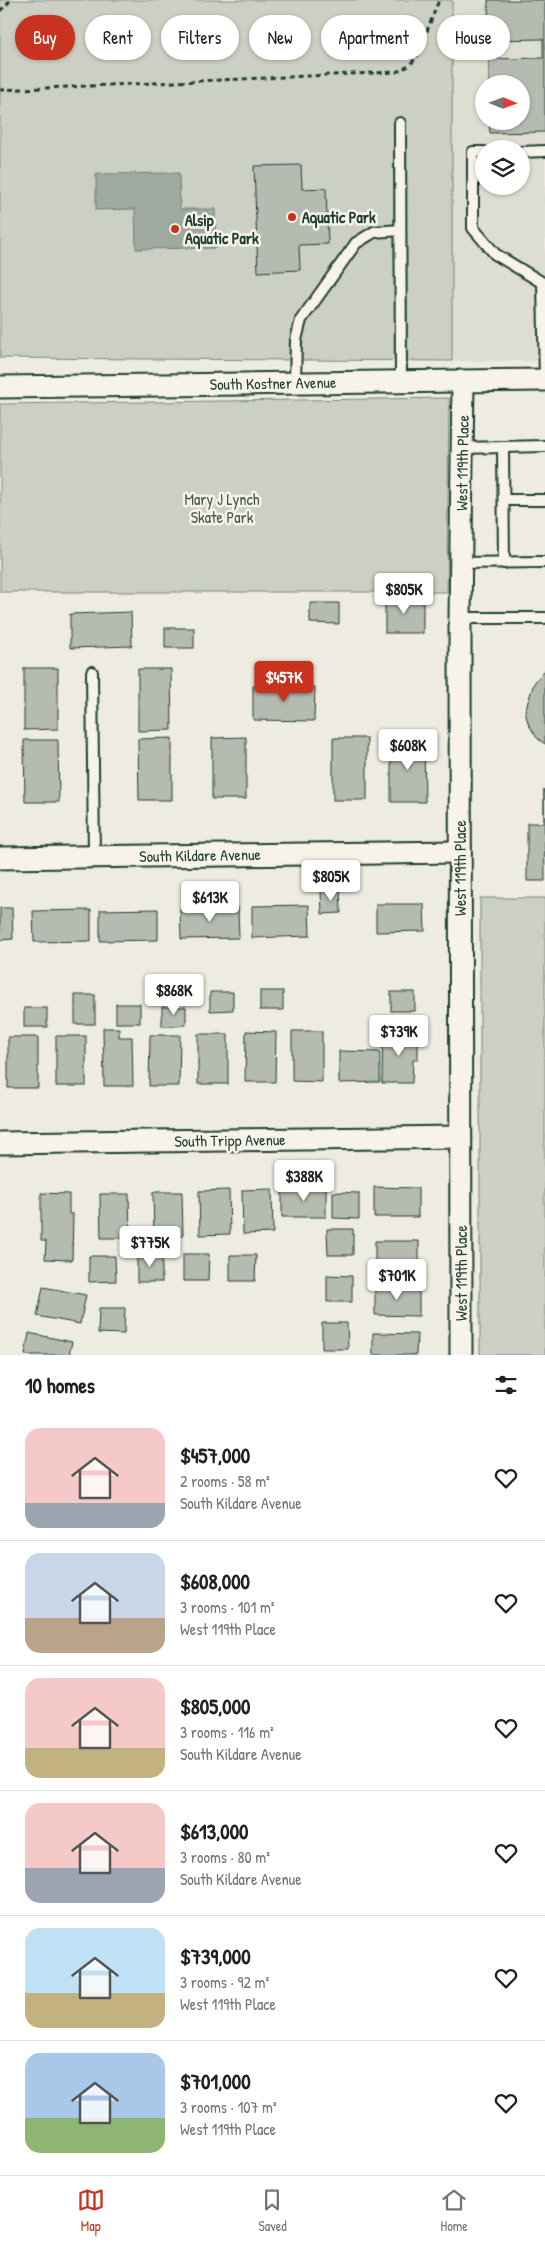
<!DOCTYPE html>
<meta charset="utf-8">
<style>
body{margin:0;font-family:"Patrick Hand",sans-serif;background:#f2f2f2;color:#202124;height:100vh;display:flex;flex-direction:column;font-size:19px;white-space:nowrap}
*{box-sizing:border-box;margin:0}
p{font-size:16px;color:#757577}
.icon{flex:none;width:28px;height:28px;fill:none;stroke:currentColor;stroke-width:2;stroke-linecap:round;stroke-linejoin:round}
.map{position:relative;height:1355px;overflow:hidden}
.panel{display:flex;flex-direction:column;background:#fff;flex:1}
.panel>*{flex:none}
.hud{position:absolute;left:15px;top:15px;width:515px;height:45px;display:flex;gap:10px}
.needle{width:32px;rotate:91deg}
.fabs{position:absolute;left:475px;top:75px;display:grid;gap:10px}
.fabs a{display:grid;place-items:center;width:55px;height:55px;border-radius:50%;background:#fff;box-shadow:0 1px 4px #0004;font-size:25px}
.price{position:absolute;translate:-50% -42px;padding:0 11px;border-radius:5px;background:#fff;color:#222;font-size:16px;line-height:32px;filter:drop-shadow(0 1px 2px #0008)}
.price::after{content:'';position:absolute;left:50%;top:30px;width:15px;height:11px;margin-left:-8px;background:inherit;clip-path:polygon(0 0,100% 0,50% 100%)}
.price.selected{background:#c8321e;color:#fff}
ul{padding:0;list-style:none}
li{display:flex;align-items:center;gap:15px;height:125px;padding:0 25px}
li+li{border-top:1px solid #e0e0e0}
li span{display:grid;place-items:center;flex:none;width:140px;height:100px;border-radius:15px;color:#555}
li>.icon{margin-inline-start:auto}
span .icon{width:60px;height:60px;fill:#fffc;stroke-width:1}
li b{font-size:21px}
h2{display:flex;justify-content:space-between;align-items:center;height:60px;padding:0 25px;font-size:21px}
.chip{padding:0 18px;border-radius:22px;background:#fff;box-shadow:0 1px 4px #0004;font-size:18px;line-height:45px}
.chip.selected{background:#c8321e;color:#fff}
.dock{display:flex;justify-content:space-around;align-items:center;height:70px;border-top:1px solid #e0e0e0;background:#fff;font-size:14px;color:#757577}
.dock a{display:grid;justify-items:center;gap:2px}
.dock .selected{color:#c8321e}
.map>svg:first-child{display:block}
.built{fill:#ddddd2;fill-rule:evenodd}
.green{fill:#cccfc4;stroke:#76867c}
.water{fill:#9fa99f;stroke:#6c7e74}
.building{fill:#b5bbb0;stroke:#1f3d34}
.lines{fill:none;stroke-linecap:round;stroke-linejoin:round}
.service-casing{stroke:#1f3d34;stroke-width:14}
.minor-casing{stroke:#1f3d34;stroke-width:25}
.path{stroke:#1f3d34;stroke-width:3;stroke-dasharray:5 4;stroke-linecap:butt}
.service{stroke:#f7f3e8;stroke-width:10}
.minor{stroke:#f7f3e8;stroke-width:21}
.poi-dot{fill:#c8321e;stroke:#f7f3e8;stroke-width:2}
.labels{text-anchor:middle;stroke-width:5;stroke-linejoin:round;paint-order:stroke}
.poi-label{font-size:16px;font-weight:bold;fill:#1f3d34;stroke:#f7f3e8;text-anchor:start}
.street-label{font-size:16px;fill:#1f3d34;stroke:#f7f3e8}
.park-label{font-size:16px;fill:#425a51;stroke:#f7f3e8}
</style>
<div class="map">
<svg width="545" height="1355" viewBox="0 0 545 1355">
<rect width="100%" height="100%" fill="#eeece1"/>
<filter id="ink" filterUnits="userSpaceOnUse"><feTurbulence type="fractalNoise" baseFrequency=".02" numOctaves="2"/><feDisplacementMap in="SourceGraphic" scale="10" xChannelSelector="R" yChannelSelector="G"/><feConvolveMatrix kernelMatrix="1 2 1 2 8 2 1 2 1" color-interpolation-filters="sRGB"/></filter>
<g filter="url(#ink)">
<!-- built -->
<path class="built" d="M452,0H545V361H452ZM484,84H521V121H484ZM484,149H521V186H484Z"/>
<!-- green -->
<g class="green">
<polygon points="0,0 452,0 452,361 0,358"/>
<polygon points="449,398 447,592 0,592 0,404"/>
<rect x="480" y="898" width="65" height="457"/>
</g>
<!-- water -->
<polygon class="water" points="179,173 180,209 215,209 216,248 136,249 135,209 96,210 96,174"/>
<!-- building -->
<g class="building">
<polygon points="488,0 545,0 545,132 490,133 489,121 521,121 521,84 489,84 489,59 543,58 543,39 489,40"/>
<polygon points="301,165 302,189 326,188 328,244 299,245 300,270 258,272 254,166"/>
<rect x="385" y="598" width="38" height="35"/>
<polygon points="310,603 339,603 339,624 310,623"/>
<polygon points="131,612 132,646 70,648 70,614"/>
<rect x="165" y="628" width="29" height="20"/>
<polygon points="24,668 58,668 58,729 24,730"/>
<polygon points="138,669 171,669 172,730 138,731"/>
<polygon points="545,670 545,744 537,738 528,723 525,711 534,683"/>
<polygon points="253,686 315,687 314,721 253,720"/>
<polygon points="246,737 246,799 212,799 212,738"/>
<polygon points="172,738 172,800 139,800 138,739"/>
<rect x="333" y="738" width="34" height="62"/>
<polygon points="24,740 58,740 59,802 25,802"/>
<polygon points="391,740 424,740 425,802 391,802"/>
<polygon points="544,789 545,881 527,881 527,823 544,823"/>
<polygon points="340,890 341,913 322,914 321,891"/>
<polygon points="376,904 424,904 425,931 376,932"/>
<polygon points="309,905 310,936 252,938 252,906"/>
<polygon points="238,907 239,938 181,939 180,908"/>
<polygon points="0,908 12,908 13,939 0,940"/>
<polygon points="158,909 158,940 100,941 100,910"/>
<polygon points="91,910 91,941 34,942 33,911"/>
<rect x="260" y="991" width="23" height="19"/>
<polygon points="210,992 233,992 233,1010 210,1011"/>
<rect x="391" y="992" width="24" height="19"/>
<rect x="75" y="995" width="20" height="29"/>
<rect x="116" y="1004" width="24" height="19"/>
<polygon points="162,1007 186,1007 186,1025 162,1026"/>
<rect x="24" y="1008" width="23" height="19"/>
<polygon points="103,1028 119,1028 119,1037 132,1037 133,1086 104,1086"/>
<polygon points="246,1031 276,1032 275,1082 245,1082"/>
<polygon points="292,1031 322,1031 322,1082 292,1081"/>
<polygon points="383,1033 418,1034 418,1060 413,1060 412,1083 382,1083"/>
<rect x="198" y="1034" width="30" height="50"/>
<polygon points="150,1035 180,1035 179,1086 149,1086"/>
<rect x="56" y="1036" width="30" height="50"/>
<rect x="8" y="1037" width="30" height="51"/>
<polygon points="339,1051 380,1052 380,1082 339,1083"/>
<polygon points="326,1187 326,1217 282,1217 282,1188"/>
<polygon points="374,1187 418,1188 418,1217 374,1217"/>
<polygon points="272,1189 273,1233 243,1234 242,1190"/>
<polygon points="229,1190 230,1234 200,1235 199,1191"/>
<polygon points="153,1192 182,1192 183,1236 154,1236"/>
<polygon points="333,1192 359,1193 359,1219 333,1218"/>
<polygon points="41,1193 69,1194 69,1214 73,1214 72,1260 45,1259 46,1241 41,1241"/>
<polygon points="100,1194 129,1194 130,1238 101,1238"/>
<polygon points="327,1229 353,1229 353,1255 328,1255"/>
<polygon points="375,1241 419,1241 419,1271 375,1270"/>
<polygon points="183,1254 209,1254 208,1281 183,1281"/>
<rect x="137" y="1255" width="25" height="27"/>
<polygon points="230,1255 256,1255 255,1281 230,1281"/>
<polygon points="89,1256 115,1256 116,1281 89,1282"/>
<polygon points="327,1275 352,1276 352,1302 327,1302"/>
<polygon points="375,1286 419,1286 419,1316 375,1315"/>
<polygon points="43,1287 86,1295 80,1324 37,1316"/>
<polygon points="99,1308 125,1308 124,1334 98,1333"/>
<polygon points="322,1323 347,1323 348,1349 322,1349"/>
<polygon points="29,1333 72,1342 69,1355 25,1355"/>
<polygon points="373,1333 417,1334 416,1355 373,1355"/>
</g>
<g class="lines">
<defs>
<g id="service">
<polyline points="400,123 401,382"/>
<polyline points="484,152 473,152 473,228 495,254 543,283 545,380"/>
<polyline points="521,152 545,151"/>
<polyline points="295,383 296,340 301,320 356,243 374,232 400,230"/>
<polyline points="503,447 504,563"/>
<polyline points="462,448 545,446"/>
<polyline points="504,500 545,500"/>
<polyline points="461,563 545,562"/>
<polyline points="460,618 545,618"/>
<polyline points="92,672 94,856"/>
</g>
<g id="minor">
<polyline points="0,387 545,380"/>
<polyline points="0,858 460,852"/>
<polyline points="0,1143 460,1137"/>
<polyline points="461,1355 460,618 463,381"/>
</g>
</defs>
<!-- service casing -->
<use href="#service" class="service-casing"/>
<!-- minor casing -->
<use href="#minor" class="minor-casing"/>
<!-- path -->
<g class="path">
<polyline points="0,11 11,0"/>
<polyline points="0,90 396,72 409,66 417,57 439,0"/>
</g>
<!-- service -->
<use href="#service" class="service"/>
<!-- minor -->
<use href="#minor" class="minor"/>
</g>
</g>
<!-- markers -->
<g class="poi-dot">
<circle cx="292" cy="217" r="5"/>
<circle cx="175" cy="229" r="5"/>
</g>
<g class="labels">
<!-- poi labels -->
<g class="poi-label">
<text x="302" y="223">Aquatic Park</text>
<text x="185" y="226">Alsip<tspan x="185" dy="18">Aquatic Park</tspan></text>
</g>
<!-- street labels -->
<g class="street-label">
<text transform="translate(273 383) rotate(-1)" y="6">South Kostner Avenue</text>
<text transform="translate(462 463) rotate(-89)" y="6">West 119th Place</text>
<text transform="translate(200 855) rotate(-1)" y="6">South Kildare Avenue</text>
<text transform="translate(460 868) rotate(-90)" y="6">West 119th Place</text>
<text transform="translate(230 1140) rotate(-1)" y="6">South Tripp Avenue</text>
<text transform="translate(461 1273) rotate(-90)" y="6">West 119th Place</text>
</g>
<!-- park labels -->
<g class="park-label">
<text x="222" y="505">Mary J Lynch<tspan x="222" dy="18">Skate Park</tspan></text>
</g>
</g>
</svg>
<div class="fabs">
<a><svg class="needle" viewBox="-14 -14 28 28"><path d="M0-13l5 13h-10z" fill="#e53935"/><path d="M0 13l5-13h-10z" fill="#757577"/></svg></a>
<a><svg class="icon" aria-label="layers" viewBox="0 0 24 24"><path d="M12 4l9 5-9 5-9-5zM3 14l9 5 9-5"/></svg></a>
</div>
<b class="price" style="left:404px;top:615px">$805K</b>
<b class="price selected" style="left:284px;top:703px">$457K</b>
<b class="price" style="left:408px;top:771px">$608K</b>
<b class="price" style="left:331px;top:902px">$805K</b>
<b class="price" style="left:210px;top:923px">$613K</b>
<b class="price" style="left:174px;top:1016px">$868K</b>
<b class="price" style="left:399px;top:1057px">$739K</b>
<b class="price" style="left:304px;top:1202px">$388K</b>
<b class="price" style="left:150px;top:1268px">$775K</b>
<b class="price" style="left:397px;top:1301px">$701K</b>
<div class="hud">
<a class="chip selected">Buy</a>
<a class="chip">Rent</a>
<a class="chip">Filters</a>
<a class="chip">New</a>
<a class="chip">Apartment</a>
<a class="chip">House</a>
</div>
</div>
<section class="panel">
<h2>10 homes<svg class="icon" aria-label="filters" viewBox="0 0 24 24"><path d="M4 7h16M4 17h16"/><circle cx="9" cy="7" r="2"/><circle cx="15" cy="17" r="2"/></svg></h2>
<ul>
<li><span style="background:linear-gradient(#f6c9c9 75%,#9aa5b1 0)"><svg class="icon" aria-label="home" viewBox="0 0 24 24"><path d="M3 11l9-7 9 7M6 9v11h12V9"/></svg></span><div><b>$457,000</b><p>2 rooms · 58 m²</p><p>South Kildare Avenue</p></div><svg class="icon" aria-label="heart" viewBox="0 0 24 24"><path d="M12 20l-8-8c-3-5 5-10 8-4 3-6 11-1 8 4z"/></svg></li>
<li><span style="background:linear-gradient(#c9d6e8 65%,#b9a48a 0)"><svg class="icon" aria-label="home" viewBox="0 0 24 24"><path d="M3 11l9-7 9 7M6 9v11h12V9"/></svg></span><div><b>$608,000</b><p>3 rooms · 101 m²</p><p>West 119th Place</p></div><svg class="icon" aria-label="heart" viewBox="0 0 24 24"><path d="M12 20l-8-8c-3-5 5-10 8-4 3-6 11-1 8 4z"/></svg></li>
<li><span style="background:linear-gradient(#f6c9c9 70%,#c2b280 0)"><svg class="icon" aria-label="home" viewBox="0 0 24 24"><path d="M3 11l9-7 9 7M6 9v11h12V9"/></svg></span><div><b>$805,000</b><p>3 rooms · 116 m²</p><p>South Kildare Avenue</p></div><svg class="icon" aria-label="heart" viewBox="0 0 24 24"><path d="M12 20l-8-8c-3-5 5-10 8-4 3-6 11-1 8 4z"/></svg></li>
<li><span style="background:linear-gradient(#f6c9c9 65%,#9aa5b1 0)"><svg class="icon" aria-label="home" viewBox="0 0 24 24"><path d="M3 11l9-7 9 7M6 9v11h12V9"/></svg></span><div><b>$613,000</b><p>3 rooms · 80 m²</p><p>South Kildare Avenue</p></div><svg class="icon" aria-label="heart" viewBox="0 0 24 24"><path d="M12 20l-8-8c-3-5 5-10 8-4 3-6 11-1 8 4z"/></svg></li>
<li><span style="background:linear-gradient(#bfe0f5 65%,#c2b280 0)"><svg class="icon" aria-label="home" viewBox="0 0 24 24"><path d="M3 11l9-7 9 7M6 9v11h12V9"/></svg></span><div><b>$739,000</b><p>3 rooms · 92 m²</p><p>West 119th Place</p></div><svg class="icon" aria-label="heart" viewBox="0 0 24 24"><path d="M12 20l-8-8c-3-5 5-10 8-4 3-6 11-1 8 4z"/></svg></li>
<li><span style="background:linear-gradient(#a9c7e8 65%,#8fb573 0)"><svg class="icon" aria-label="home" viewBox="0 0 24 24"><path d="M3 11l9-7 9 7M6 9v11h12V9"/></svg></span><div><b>$701,000</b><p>3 rooms · 107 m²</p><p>West 119th Place</p></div><svg class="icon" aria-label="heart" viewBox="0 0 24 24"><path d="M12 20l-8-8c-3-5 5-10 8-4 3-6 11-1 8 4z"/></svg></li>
</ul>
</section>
<nav class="dock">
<a class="selected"><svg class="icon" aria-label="map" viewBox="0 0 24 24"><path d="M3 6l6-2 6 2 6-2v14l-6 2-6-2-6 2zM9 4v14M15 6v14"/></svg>Map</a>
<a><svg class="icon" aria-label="saved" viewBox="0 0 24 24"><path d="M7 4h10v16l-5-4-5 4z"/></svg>Saved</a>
<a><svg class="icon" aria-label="home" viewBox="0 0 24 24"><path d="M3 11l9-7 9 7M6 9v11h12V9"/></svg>Home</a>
</nav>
